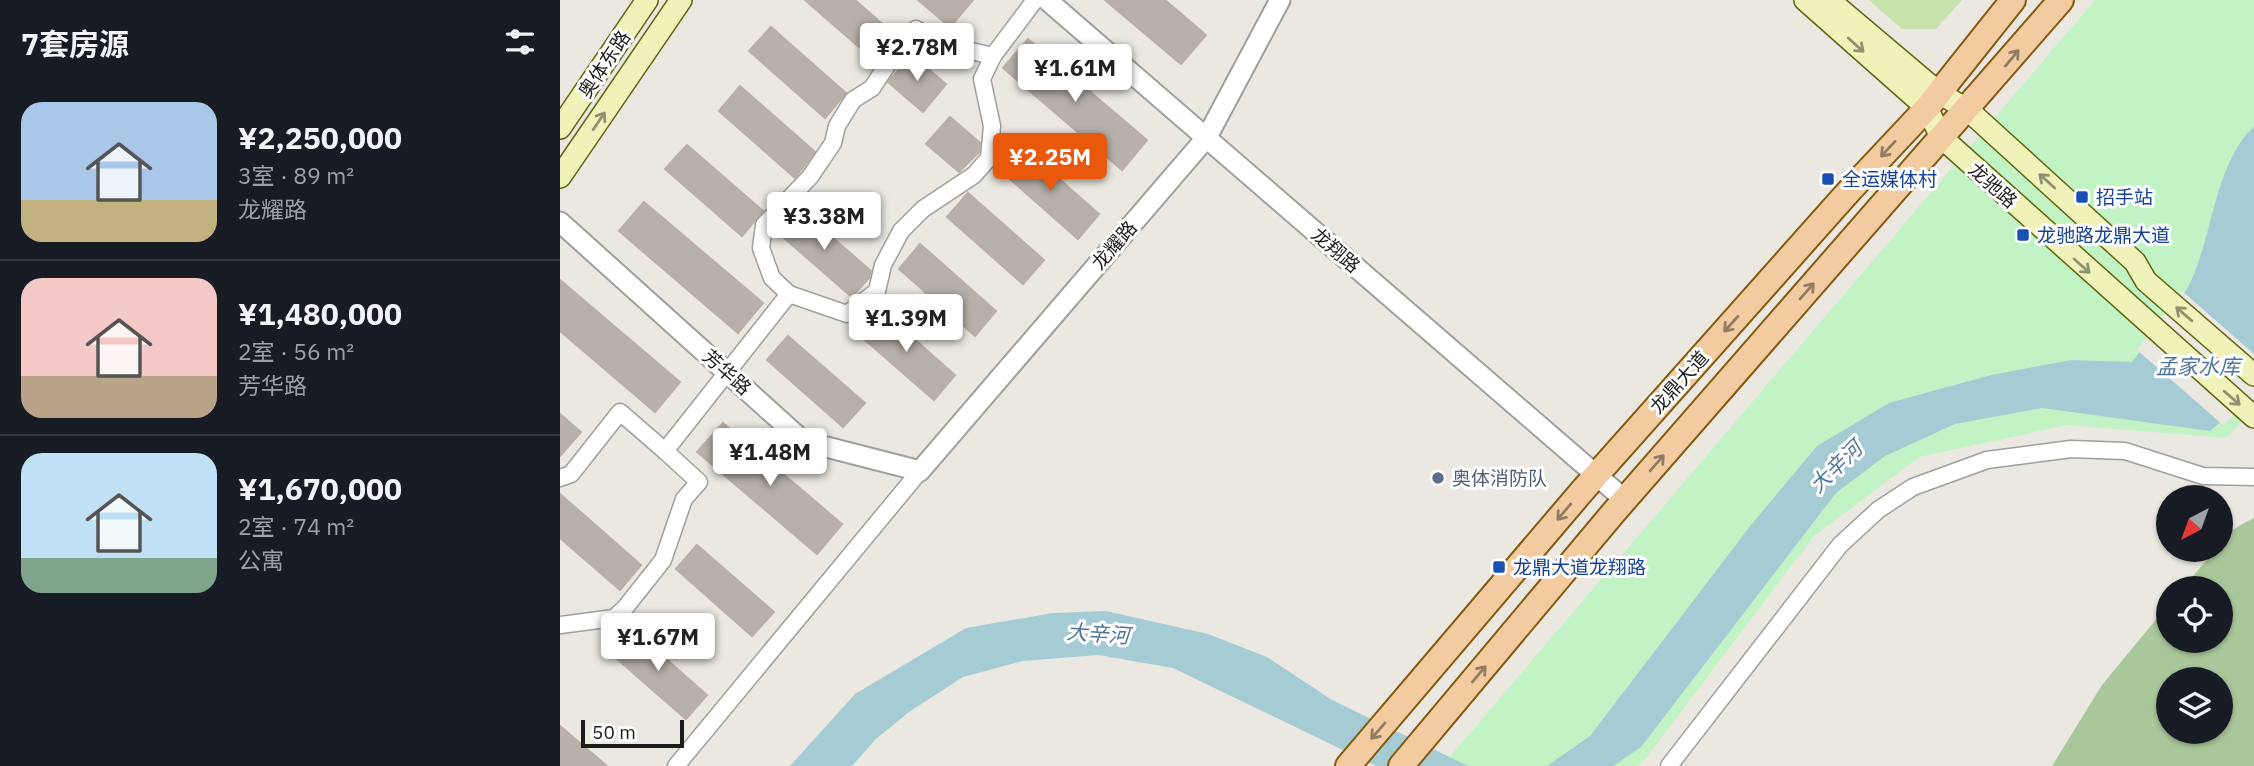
<!DOCTYPE html>
<html lang="zh">
<meta charset="utf-8">
<style>
body{margin:0;font-family:"IBM Plex Sans","Noto Sans SC",sans-serif;background:#20242c;color:#f1f3f6;height:100vh;display:flex;flex-direction:column;font-size:26px;white-space:nowrap}
*{box-sizing:border-box;margin:0}
p{font-size:23px;color:#9ea1a6}
.icon{flex:none;width:38px;height:38px;fill:none;stroke:currentColor;stroke-width:2;stroke-linecap:round;stroke-linejoin:round}
.map{position:relative;flex:1;overflow:hidden}
.sheet{display:flex;flex-direction:column;background:#171b24;width:560px}
.sheet>*{flex:none}
.needle{width:46px;rotate:221deg}
.controls{position:absolute;left:1596px;top:485px;display:grid;gap:14px}
.controls a{display:grid;place-items:center;width:77px;height:77px;border-radius:50%;background:#171b24;box-shadow:0 2px 5px #0004;font-size:35px}
.scale{position:absolute;left:21px;bottom:18px;width:103px;box-sizing:border-box;padding-left:7px;border:4px solid #1b1b1b;border-top:0;font-size:19px;line-height:24px;white-space:nowrap;color:#1b1b1b;-webkit-text-stroke:5px #fff;paint-order:stroke}
.price{position:absolute;translate:-50% -60px;padding:0 16px;border-radius:7px;background:#fff;color:#222;font-size:23px;line-height:46px;filter:drop-shadow(0 2px 4px #0008)}
.price::after{content:'';position:absolute;left:50%;top:42px;width:21px;height:16px;margin-left:-10px;background:inherit;clip-path:polygon(0 0,100% 0,50% 100%)}
.price.on{background:#ea580c;color:#fff}
ul{padding:0;list-style:none}
li{display:flex;align-items:center;gap:21px;height:175px;padding:0 21px}
li+li{border-top:2px solid #363941}
li span{display:grid;place-items:center;flex:none;width:196px;height:140px;border-radius:21px;color:#555}
li>.icon{margin-inline-start:auto}
span .icon{width:84px;height:84px;fill:#fffc;stroke-width:1}
li b{font-size:30px}
h2{display:flex;justify-content:space-between;align-items:center;height:84px;padding:0 21px;font-size:30px}
main{display:flex;flex:1;min-height:0}
.map>svg:first-child{display:block}
.grass{fill:#c7e2ab}
.forest{fill:#a8c79a;fill-rule:evenodd}
.park{fill:#c1f3c4}
.water{fill:#a5ccd5}
.pier{fill:#ebe8e1}
.building{fill:#b8b1ab;stroke:#bbaea5;stroke-width:2}
.lines{fill:none;stroke-linecap:round;stroke-linejoin:round}
.minor-casing{stroke:#9f9f9f;stroke-width:19}
.tertiary-casing{stroke:#9f9f9f;stroke-width:23}
.secondary-casing{stroke:#5e650f;stroke-width:24}
.primary-casing{stroke:#835a0e;stroke-width:28}
.minor{stroke:#fff;stroke-width:16}
.tertiary{stroke:#fff;stroke-width:19}
.secondary{stroke:#f0f2b9;stroke-width:21}
.primary{stroke:#f2cca0;stroke-width:24}
.oneway{stroke:#909172}
.oneway2{stroke:#917c64}
.transit-dot{fill:#1a4fb4;stroke:#fff;stroke-width:2.5}
.service-dot{fill:#5c6f8a;stroke:#fff;stroke-width:2.5}
.labels{text-anchor:middle;stroke-width:6;stroke-linejoin:round;paint-order:stroke}
.street-label{font-size:19px;fill:#1b1b1b;stroke:#fff}
.transit-label{font-size:19px;fill:#164399;stroke:#fff;text-anchor:start}
.service-label{font-size:19px;fill:#4e5e75;stroke:#fff;text-anchor:start}
.water-label{font-size:21px;font-style:italic;fill:#4f7699;stroke:#fff}
</style>
<main>
<section class="sheet">
<h2>7套房源<svg class="icon" aria-label="filters" viewBox="0 0 24 24"><path d="M4 7h16M4 17h16"/><circle cx="9" cy="7" r="2"/><circle cx="15" cy="17" r="2"/></svg></h2>
<ul>
<li><span style="background:linear-gradient(#a9c7e8 70%,#c2b280 0)"><svg class="icon" aria-label="home" viewBox="0 0 24 24"><path d="M3 11l9-7 9 7M6 9v11h12V9"/></svg></span><div><b>¥2,250,000</b><p>3室 · 89 m²</p><p>龙耀路</p></div></li>
<li><span style="background:linear-gradient(#f6c9c9 70%,#b9a48a 0)"><svg class="icon" aria-label="home" viewBox="0 0 24 24"><path d="M3 11l9-7 9 7M6 9v11h12V9"/></svg></span><div><b>¥1,480,000</b><p>2室 · 56 m²</p><p>芳华路</p></div></li>
<li><span style="background:linear-gradient(#bfe0f5 75%,#7fa58c 0)"><svg class="icon" aria-label="home" viewBox="0 0 24 24"><path d="M3 11l9-7 9 7M6 9v11h12V9"/></svg></span><div><b>¥1,670,000</b><p>2室 · 74 m²</p><p>公寓</p></div></li>
</ul>
</section>
<div class="map">
<svg width="1694" height="766" viewBox="0 0 1694 766">
<rect width="100%" height="100%" fill="#ebe8e1"/>
<!-- grass -->
<polygon class="grass" points="1309,0 1402,0 1376,29 1342,29"/>
<!-- forest -->
<path class="forest" d="M1694,518V766H1492L1542,685L1608,605V640H1661V588H1623L1655,550H1661C1661,533 1681,525 1694,518ZM1608,679H1661V732H1608Z"/>
<!-- park -->
<polygon class="park" points="1535,0 1694,0 1694,410 1666,438 1507,425 1359,457 1254,536 1086,758 1077,766 882,766"/>
<!-- water -->
<g class="water">
<path d="M1694,126V394L1650,431L1482,408L1395,424L1325,456L1276,493L1081,747L1053,766H987L1030,736L1191,525L1257,446L1329,403L1431,375L1511,360L1572,362C1590,338 1613,314 1627,289C1654,238 1652,168 1694,126Z"/>
<polygon points="546,611 648,634 707,657 772,700 908,766 816,766 613,668 538,655 463,661 403,677 349,712 316,739 292,766 230,766 295,694 406,628 493,613"/>
</g>
<!-- pier -->
<polygon class="pier" points="1621,290 1694,354 1694,398 1663,425 1577,350"/>
<!-- building -->
<g class="building">
<polygon points="245,0 295,0 336,36 315,61"/>
<polygon points="358,0 413,0 390,27"/>
<polygon points="545,0 605,0 646,35 621,64"/>
<polygon points="211,27 286,93 265,118 189,51"/>
<polygon points="468,39 587,140 562,170 443,68"/>
<polygon points="352,55 386,84 363,112 328,82"/>
<polygon points="180,86 255,152 235,178 159,111"/>
<polygon points="390,117 420,143 419,152 399,172 366,144"/>
<polygon points="127,145 203,211 182,236 105,169"/>
<polygon points="463,147 539,214 518,239 442,172"/>
<polygon points="408,193 484,260 463,284 387,217"/>
<polygon points="84,202 203,303 178,333 59,231"/>
<polygon points="237,207 311,271 309,278 292,297 216,231"/>
<polygon points="360,244 436,311 415,336 339,269"/>
<polygon points="0,280 120,382 95,412 0,331"/>
<polygon points="319,308 395,375 374,400 297,333"/>
<polygon points="228,336 305,403 283,427 207,360"/>
<polygon points="0,414 21,432 0,456"/>
<polygon points="163,423 282,524 257,554 137,452"/>
<polygon points="0,494 81,565 60,590 0,538"/>
<polygon points="137,545 214,612 192,636 116,569"/>
<polygon points="71,628 147,695 126,719 49,652"/>
<polygon points="0,726 47,766 0,766"/>
</g>
<g class="lines">
<defs>
<g id="minor">
<polyline points="229,294 212,278 206,262 201,248 204,225 250,177 273,143 277,126 293,100 312,88 337,50 356,29 380,45 400,42 411,51 433,56"/>
<polyline points="0,478 11,474 60,412 105,451 229,294 287,314 317,291 323,265 341,231 363,209 414,175 429,158 432,126 422,79 433,56 475,0"/>
<polyline points="0,625 54,618 65,608 103,560 124,499 139,482 105,451"/>
<polyline points="116,766 360,471"/>
<polyline points="1109,766 1280,545 1318,510 1353,487 1427,460 1511,449 1565,451 1643,476 1694,477"/>
</g>
<g id="tertiary">
<polyline points="487,0 1065,500"/>
<polyline points="0,222 243,441 360,471 647,137 720,0"/>
</g>
<g id="secondary">
<polyline points="1245,0 1367,108 1381,137 1694,417"/>
<polyline points="1269,0 1379,93 1408,110 1575,262 1586,281 1694,375"/>
<polyline points="0,128 87,0"/>
<polyline points="0,177 121,0"/>
</g>
<g id="primary">
<polyline points="788,766 1023,490 1290,190 1367,108 1453,0"/>
<polyline points="841,766 1054,512 1501,0"/>
</g>
</defs>
<!-- minor casing -->
<use href="#minor" class="minor-casing"/>
<!-- tertiary casing -->
<use href="#tertiary" class="tertiary-casing"/>
<!-- secondary casing -->
<use href="#secondary" class="secondary-casing"/>
<!-- primary casing -->
<use href="#primary" class="primary-casing"/>
<!-- minor -->
<use href="#minor" class="minor"/>
<!-- tertiary -->
<use href="#tertiary" class="tertiary"/>
<!-- secondary -->
<use href="#secondary" class="secondary"/>
<!-- primary -->
<use href="#primary" class="primary"/>
</g>
<!-- one-way arrows -->
<defs><path id="oneway-shaft" d="M-6 0H5M1.5-3L5.5 0L1.5 3" fill="none" stroke-width="1.6" stroke-linecap="round" stroke-linejoin="round" transform="scale(1.75)"/></defs>
<g class="oneway">
<use href="#oneway-shaft" transform="translate(1296 45) rotate(42)"/>
<use href="#oneway-shaft" transform="translate(39 121) rotate(-56)"/>
<use href="#oneway-shaft" transform="translate(1487 181) rotate(-138)"/>
<use href="#oneway-shaft" transform="translate(1522 266) rotate(42)"/>
<use href="#oneway-shaft" transform="translate(1624 314) rotate(-139)"/>
<use href="#oneway-shaft" transform="translate(1672 398) rotate(41)"/>
</g>
<g class="oneway2">
<use href="#oneway-shaft" transform="translate(1452 58) rotate(-50)"/>
<use href="#oneway-shaft" transform="translate(1328 149) rotate(133)"/>
<use href="#oneway-shaft" transform="translate(1247 291) rotate(-49)"/>
<use href="#oneway-shaft" transform="translate(1171 324) rotate(132)"/>
<use href="#oneway-shaft" transform="translate(1097 463) rotate(-49)"/>
<use href="#oneway-shaft" transform="translate(1004 512) rotate(130)"/>
<use href="#oneway-shaft" transform="translate(919 674) rotate(-50)"/>
<use href="#oneway-shaft" transform="translate(818 731) rotate(131)"/>
</g>
<!-- markers -->
<g class="transit-dot">
<rect x="1261" y="172" width="14" height="14" rx="3.5"/>
<rect x="1515" y="190" width="14" height="14" rx="3.5"/>
<rect x="1456" y="228" width="14" height="14" rx="3.5"/>
<rect x="932" y="560" width="14" height="14" rx="3.5"/>
</g>
<circle class="service-dot" cx="878" cy="478" r="7"/>
<g class="labels">
<!-- street labels -->
<g class="street-label">
<text transform="translate(44 64) rotate(-56)" y="7">奥体东路</text>
<text transform="translate(1433 185) rotate(42)" y="7">龙驰路</text>
<text transform="translate(554 245) rotate(-49)" y="7">龙耀路</text>
<text transform="translate(776 250) rotate(41)" y="7">龙翔路</text>
<text transform="translate(167 372) rotate(42)" y="7">芳华路</text>
<text transform="translate(1119 382) rotate(-48)" y="7">龙鼎大道</text>
</g>
<!-- transit labels -->
<g class="transit-label">
<text x="1282" y="186">全运媒体村</text>
<text x="1536" y="204">招手站</text>
<text x="1477" y="242">龙驰路龙鼎大道</text>
<text x="953" y="574">龙鼎大道龙翔路</text>
</g>
<!-- service labels -->
<g class="service-label">
<text x="892" y="485">奥体消防队</text>
</g>
<!-- water labels -->
<g class="water-label">
<text x="1638" y="374">孟家水库</text>
<text transform="translate(1276 467) rotate(-44)" y="7">大辛河</text>
<text transform="translate(538 634) rotate(4)" y="7">大辛河</text>
</g>
</g>
</svg>
<div class="controls">
<a><svg class="needle" viewBox="-14 -14 28 28"><path d="M0-13l5 13h-10z" fill="#e53935"/><path d="M0 13l5-13h-10z" fill="#9ea1a6"/></svg></a>
<a><svg class="icon" aria-label="locate" viewBox="0 0 24 24"><circle cx="12" cy="12" r="6"/><path d="M12 2v4M12 18v4M2 12h4M18 12h4"/></svg></a>
<a><svg class="icon" aria-label="layers" viewBox="0 0 24 24"><path d="M12 4l9 5-9 5-9-5zM3 14l9 5 9-5"/></svg></a>
</div>
<div class="scale">50 m</div>
<b class="price" style="left:357px;top:83px">¥2.78M</b>
<b class="price" style="left:515px;top:104px">¥1.61M</b>
<b class="price on" style="left:490px;top:193px">¥2.25M</b>
<b class="price" style="left:264px;top:252px">¥3.38M</b>
<b class="price" style="left:346px;top:354px">¥1.39M</b>
<b class="price" style="left:210px;top:488px">¥1.48M</b>
<b class="price" style="left:98px;top:673px">¥1.67M</b>
</div>
</main>
